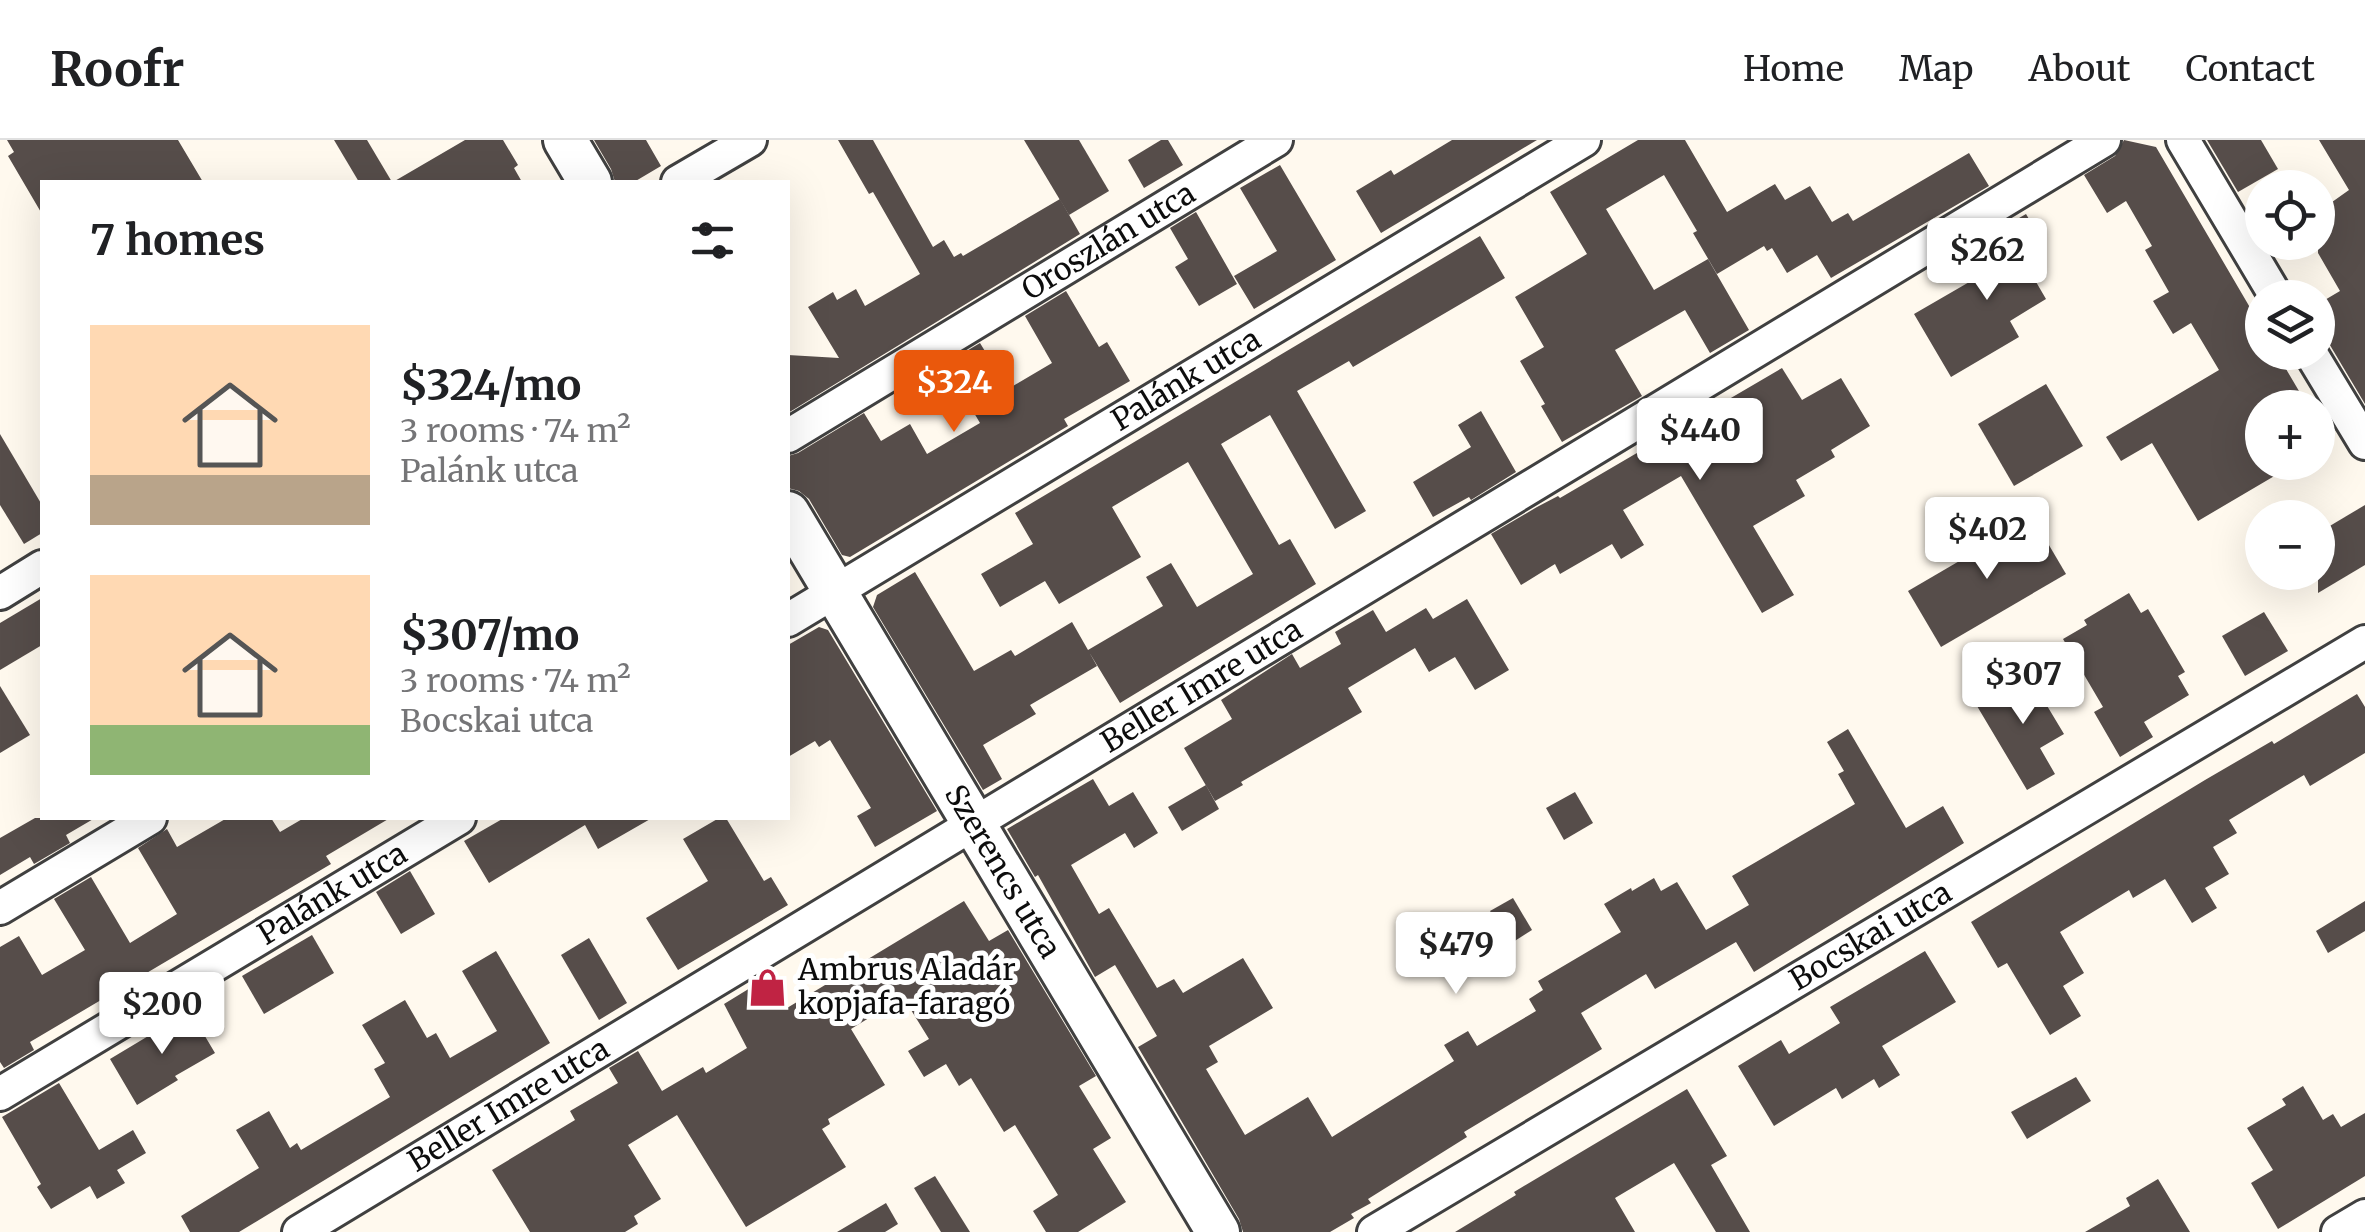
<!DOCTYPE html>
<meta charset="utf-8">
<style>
body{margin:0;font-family:Merriweather,serif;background:#f6f6f6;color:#202124;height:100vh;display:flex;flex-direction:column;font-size:38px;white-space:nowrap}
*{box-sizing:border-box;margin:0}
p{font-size:32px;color:#757577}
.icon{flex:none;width:55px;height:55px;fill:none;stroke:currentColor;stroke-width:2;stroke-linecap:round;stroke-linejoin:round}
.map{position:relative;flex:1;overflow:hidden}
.drawer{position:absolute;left:40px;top:40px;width:750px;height:640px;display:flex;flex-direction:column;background:#fff;border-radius:0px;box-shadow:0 10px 40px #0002}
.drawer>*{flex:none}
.fabs{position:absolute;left:2245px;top:30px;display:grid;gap:20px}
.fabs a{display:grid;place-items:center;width:90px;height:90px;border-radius:50%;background:#fff;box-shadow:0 10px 40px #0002;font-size:50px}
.price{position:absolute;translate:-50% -85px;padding:0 22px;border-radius:10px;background:#fff;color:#222;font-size:32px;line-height:65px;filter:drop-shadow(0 2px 5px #0008)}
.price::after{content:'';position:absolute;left:50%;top:60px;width:30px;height:22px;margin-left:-15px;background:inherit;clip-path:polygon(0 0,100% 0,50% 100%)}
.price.current{background:#ea580c;color:#fff}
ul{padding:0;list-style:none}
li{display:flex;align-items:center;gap:30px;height:250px;padding:0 50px}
li span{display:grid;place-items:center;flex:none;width:280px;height:200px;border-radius:0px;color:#555}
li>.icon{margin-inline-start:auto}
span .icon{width:120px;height:120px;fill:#fffc;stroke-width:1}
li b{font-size:42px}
h2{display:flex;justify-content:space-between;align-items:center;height:120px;padding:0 50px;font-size:42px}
header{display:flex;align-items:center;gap:60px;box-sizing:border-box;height:140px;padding:0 50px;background:#fff;border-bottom:2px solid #e0e0e0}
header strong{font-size:48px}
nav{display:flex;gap:55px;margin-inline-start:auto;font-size:35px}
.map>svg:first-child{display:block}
.building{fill:#564d4a}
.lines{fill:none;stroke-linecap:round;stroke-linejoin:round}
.minor-casing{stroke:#404040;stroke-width:38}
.tertiary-casing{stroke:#404040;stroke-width:48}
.minor{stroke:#fff;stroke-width:32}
.tertiary{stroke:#fff;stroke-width:42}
.labels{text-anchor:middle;stroke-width:10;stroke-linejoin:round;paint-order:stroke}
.street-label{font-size:30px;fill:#0d0d0d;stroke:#fff}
.poi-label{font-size:30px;fill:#0d0d0d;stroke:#fff;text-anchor:start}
</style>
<header>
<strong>Roofr</strong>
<nav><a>Home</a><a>Map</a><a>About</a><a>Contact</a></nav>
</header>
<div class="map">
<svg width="2365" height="1092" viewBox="0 0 2365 1092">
<rect width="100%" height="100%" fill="#fff9ee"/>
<!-- building -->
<g class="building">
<polygon points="7,0 178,0 203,42 42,42 42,74 8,16 14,12"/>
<polygon points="334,0 367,0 392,42 359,42"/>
<polygon points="465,0 503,0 518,25 514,28 522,42 393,42"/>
<polygon points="594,0 646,0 661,26 634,42 615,42 611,29"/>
<polygon points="838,0 873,0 933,107 944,100 954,117 961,113 963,116 1060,59 1080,94 788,273 788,215 839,218 808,167 833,152 837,160 856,149 865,166 920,134 873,52 869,54"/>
<polygon points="1024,0 1079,0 1109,51 1069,75"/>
<polygon points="1161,0 1168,0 1183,25 1144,48 1128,20"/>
<polygon points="1452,0 1537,0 1381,93 1356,51 1391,30 1394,35"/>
<polygon points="1638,0 1685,0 1727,72 1775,44 1785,60 1810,46 1832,82 1848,73 1853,81 1969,13 1989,46 1831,138 1817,115 1787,133 1772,108 1767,111 1764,106 1717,134 1693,93 1697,91 1664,35 1606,69 1654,150 1708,119 1749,190 1710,213 1685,170 1615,210 1642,256 1562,302 1541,266 1545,264 1520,221 1544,207 1515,157 1587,114 1550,52"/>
<polygon points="2124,0 2156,7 2262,188 2262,212 2276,212 2309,268 2262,268 2262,322 2298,322 2198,381 2152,303 2121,321 2106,297 2219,230 2191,183 2173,194 2153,161 2169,152 2145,110 2152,106 2126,61 2107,73 2084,35 2115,16"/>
<polygon points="2207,0 2261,0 2278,29 2238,52"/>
<polygon points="2319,0 2365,0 2365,264 2318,185 2318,164 2340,151 2318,113 2318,72 2349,50"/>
<polygon points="1280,25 1336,120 1254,169 1234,136 1277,111 1240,48"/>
<polygon points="1196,72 1237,144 1199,166 1175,127 1188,119 1170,88"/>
<polygon points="2026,74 2046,108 2037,113 2041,120 2028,128 2046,159 2010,181 2019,197 1951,237 1914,174 2009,119 1993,93"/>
<polygon points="1480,96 1505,138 1353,227 1349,221 1297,251 1366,371 1335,389 1270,275 1221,304 1279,405 1290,399 1316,444 1120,563 1089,512 1097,526 1030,565 1036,574 983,605 1002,639 983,650 873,467 877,455 915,432 974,531 1011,510 1015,516 1072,482 1088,510 1163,466 1146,437 1171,423 1197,467 1253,434 1188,322 1112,367 1141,417 1059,464 1045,441 1000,467 981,434 1033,404 1015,373"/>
<polygon points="1066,151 1099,207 1107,202 1130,241 1064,279 1068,286 850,417 842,415 809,359 799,351 788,348 788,316 798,313 864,273 881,301 910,284 927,314 980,283 945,224 980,203 1008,249 1052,223 1025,176"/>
<polygon points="1782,228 1802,260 1841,238 1870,286 1831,310 1835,317 1796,340 1805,356 1753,386 1794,455 1762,473 1681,336 1623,370 1644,405 1621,419 1612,404 1560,434 1555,424 1521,445 1491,394 1537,367 1558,356 1560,358"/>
<polygon points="2046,244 2083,306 2014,346 1978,284"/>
<polygon points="1481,271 1516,332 1471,360 1469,357 1433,377 1413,342 1471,307 1458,285"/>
<polygon points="0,294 42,365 42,393 24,404 0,365"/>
<polygon points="2365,365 2365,425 2318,453 2318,393"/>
<polygon points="2033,378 2066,434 1941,507 1908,451"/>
<polygon points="2129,453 2141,473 2148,469 2185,532 2178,536 2189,555 2144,582 2153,597 2120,617 2094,572 2103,567 2063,499 2087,485 2084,480"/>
<polygon points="42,458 42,505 0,530 0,483"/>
<polygon points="1467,459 1509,530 1475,550 1455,517 1429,532 1415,508 1348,548 1362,572 1241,642 1243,645 1215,661 1184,608 1232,579 1221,560 1292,514 1300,528 1341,504 1335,492 1373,470 1386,492 1426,468 1433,479"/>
<polygon points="2264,472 2288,511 2245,536 2222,496"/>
<polygon points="819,487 828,490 937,671 875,707 857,676 871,668 830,600 819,607 815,601 788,617 788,505"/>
<polygon points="2025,529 2064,594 2040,608 2055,634 2027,650 1977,566 2005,549 2002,543"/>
<polygon points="0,546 30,595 0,613"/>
<polygon points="2357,554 2365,567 2365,613 2310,646 2304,635 2229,680 2237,693 2213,707 2229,734 2205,748 2217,768 2192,783 2165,739 2133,758 2129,750 2060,792 2084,833 2063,846 2081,876 2050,895 2007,823 1998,828 1971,782 2205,640 2272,601 2274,604"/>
<polygon points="1848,589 1906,688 1943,666 1964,703 1754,832 1736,802 1655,849 1646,834 1581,873 1602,909 1464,992 1467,997 1368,1059 1371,1063 1351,1074 1354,1078 1330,1092 1243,1092 1239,1079 1138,907 1157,896 1115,825 1095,837 1038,735 1035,737 1007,689 1093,639 1109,666 1133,652 1158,693 1134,708 1125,693 1071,725 1099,774 1109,768 1157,848 1174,839 1183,853 1243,818 1273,868 1209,906 1218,922 1206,929 1245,995 1308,957 1332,997 1454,921 1444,905 1468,891 1477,906 1536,871 1529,859 1543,850 1538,841 1621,792 1604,764 1631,748 1632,751 1654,738 1661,751 1677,742 1706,790 1749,765 1732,736 1855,664 1838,634 1844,631 1827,602"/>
<polygon points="1206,645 1219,669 1182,691 1168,667"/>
<polygon points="1575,652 1593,683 1564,700 1546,668"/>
<polygon points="35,678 95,678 66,695 70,703 34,724 30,717 0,735 0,698"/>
<polygon points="227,678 271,678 280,692 304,678 390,678 326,716 331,724 30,902 34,910 4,928 0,922 0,807 19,796 42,835 85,810 54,759 91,737 130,803 177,774 138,708 167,689 177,707"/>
<polygon points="504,678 652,678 598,709 585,685 489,743 464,701"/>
<polygon points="719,678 726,678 764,741 771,737 788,765 678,830 646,778 708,741 683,699"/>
<polygon points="410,731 435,774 401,794 376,752"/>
<polygon points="1513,758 1532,790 1510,804 1490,771"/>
<polygon points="964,761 989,801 1008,790 1096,936 1079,946 1111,998 1093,1009 1126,1062 1078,1092 1046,1092 1033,1071 1058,1055 1015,985 1004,992 971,938 959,946 946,924 924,937 908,911 929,899 903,857 851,889 885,945 828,979 830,984 822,989 846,1027 746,1087 677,975 628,1005 661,1059 634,1076 638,1084 625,1092 530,1092 492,1030 575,980 570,971 618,943 609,928 638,911 662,951 703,927 706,933 747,908 724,864 768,837 787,868"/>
<polygon points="2365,761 2365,791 2328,813 2316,791"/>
<polygon points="312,795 334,833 264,874 242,836"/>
<polygon points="589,798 627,863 599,880 561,815"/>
<polygon points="496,811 550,903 239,1092 190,1092 181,1076 259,1028 236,990 269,971 290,1008 297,1003 301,1010 390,957 374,929 385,923 362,885 405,860 427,898 436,893 450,918 497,891 462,831"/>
<polygon points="1925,811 1956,862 1882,906 1900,935 1879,948 1874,939 1842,959 1836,948 1774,986 1738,926 1781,900 1789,914 1840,883 1830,867"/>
<polygon points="190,871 215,913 175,936 178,940 137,965 110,919"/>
<polygon points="2076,937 2091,961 2027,999 2011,972"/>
<polygon points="59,943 99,1010 133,990 146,1013 117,1030 125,1043 97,1059 90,1046 51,1069 37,1047 41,1044 2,977"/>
<polygon points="2303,946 2323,980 2333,974 2341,987 2365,973 2365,1036 2278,1089 2251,1043 2273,1030 2247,988 2286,965 2282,959"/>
<polygon points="1687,949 1727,1016 1711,1025 1750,1092 1716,1092 1674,1023 1615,1058 1635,1092 1455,1092 1516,1055 1514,1052"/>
<polygon points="935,1036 970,1092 941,1092 914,1048"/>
<polygon points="2158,1039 2190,1092 2085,1092 2130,1066 2126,1058"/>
<polygon points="886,1063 898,1084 885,1092 837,1092"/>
</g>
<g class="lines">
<defs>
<g id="minor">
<polyline points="2183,0 2277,158"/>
<polyline points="678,42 750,0"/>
<polyline points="2310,212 2365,303"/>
<path id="s1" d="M788,296L1276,0"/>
<polyline points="0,453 42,427"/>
<path id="s2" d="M788,480L1584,0"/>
<polyline points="0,768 150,678"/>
<path id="s3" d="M0,954L459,678"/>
<path id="s4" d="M299,1092L2104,0"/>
<path id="s5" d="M1374,1092L2365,502"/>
<polyline points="2338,1092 2365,1076"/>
</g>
<g id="tertiary">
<polyline points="565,0 590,42"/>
<path id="s6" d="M788,373L1218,1092"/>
</g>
</defs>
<!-- minor casing -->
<use href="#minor" class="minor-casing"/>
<!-- tertiary casing -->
<use href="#tertiary" class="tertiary-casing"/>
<!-- minor -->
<use href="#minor" class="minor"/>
<!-- tertiary -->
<use href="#tertiary" class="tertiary"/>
</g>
<!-- icons -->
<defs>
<symbol id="shop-bare" viewBox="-9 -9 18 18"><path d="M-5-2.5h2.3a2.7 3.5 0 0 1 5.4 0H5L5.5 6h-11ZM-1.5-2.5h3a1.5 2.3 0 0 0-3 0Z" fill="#c02343" stroke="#fff" stroke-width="2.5" paint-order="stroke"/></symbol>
</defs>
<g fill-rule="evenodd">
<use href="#shop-bare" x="740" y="820" width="55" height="55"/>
</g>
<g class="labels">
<!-- street labels -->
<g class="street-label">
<text dy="10" stroke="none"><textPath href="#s1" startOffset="375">Oroszlán utca</textPath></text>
<text dy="10" stroke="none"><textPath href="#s2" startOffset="465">Palánk utca</textPath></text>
<text dy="10" stroke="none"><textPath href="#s4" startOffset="1055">Beller Imre utca</textPath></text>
<text dy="10" stroke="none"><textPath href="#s6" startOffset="418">Szerencs utca</textPath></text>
<text dy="10" stroke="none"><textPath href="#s3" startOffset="388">Palánk utca</textPath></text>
<text dy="10" stroke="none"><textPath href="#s5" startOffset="578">Bocskai utca</textPath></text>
<text dy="10" stroke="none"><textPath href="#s4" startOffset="245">Beller Imre utca</textPath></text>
</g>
<!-- poi labels -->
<g class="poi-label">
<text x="798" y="840">Ambrus Aladár<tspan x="798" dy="34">kopjafa-faragó</tspan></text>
</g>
</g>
</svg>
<div class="fabs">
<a><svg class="icon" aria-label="locate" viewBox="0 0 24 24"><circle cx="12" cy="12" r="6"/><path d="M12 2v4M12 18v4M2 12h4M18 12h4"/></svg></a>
<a><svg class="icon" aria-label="layers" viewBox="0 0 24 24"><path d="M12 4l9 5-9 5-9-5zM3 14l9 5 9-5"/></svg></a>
<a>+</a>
<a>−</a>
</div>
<b class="price" style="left:1987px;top:163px">$262</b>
<b class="price current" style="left:954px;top:295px">$324</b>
<b class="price" style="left:1700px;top:343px">$440</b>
<b class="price" style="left:1987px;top:442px">$402</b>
<b class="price" style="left:2023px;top:587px">$307</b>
<b class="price" style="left:1456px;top:857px">$479</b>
<b class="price" style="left:162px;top:917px">$200</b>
<section class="drawer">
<h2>7 homes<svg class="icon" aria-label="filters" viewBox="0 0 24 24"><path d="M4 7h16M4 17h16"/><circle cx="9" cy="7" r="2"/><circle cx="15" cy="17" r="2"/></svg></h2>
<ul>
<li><span style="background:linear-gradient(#ffd9b3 75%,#b9a48a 0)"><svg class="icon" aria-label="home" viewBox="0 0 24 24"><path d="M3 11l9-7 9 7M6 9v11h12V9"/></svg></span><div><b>$324/mo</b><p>3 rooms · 74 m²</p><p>Palánk utca</p></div></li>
<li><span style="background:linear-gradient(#ffd9b3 75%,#8fb573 0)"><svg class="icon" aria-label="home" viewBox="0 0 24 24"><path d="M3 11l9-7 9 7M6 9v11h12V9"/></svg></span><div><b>$307/mo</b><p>3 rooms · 74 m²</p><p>Bocskai utca</p></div></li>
</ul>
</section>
</div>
